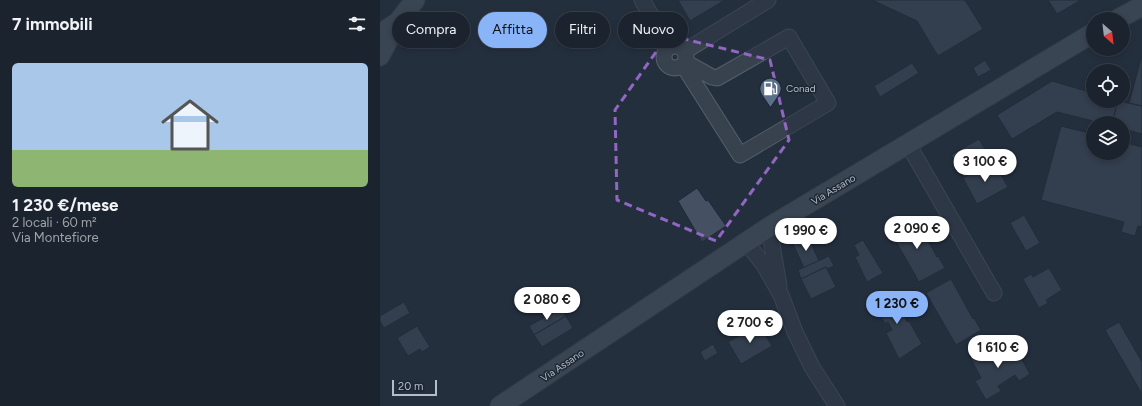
<!DOCTYPE html>
<html lang="it">
<meta charset="utf-8">
<style>
body{margin:0;font-family:Figtree,sans-serif;background:#242b36;color:#f1f3f6;height:100vh;display:flex;flex-direction:column;font-size:15px;white-space:nowrap}
*{box-sizing:border-box;margin:0}
p{font-size:13px;color:#a0a4aa}
.icon{flex:none;width:22px;height:22px;fill:none;stroke:currentColor;stroke-width:2;stroke-linecap:round;stroke-linejoin:round}
.map{position:relative;flex:1;overflow:hidden}
.side{display:flex;flex-direction:column;background:#1b232e;width:380px}
.side>*{flex:none}
.top-card{position:absolute;left:12px;top:12px;width:380px;height:36px;display:flex;gap:8px}
.needle{width:26px;rotate:152deg}
.controls{position:absolute;left:706px;top:12px;display:grid;gap:8px}
.controls a{display:grid;place-items:center;width:44px;height:44px;border-radius:50%;background:#1b232e;box-shadow:0 2px 6px #0003,0 0 0 1px #39404a;font-size:20px}
.scale{position:absolute;left:12px;bottom:10px;width:45px;box-sizing:border-box;padding-left:4px;border:2px solid #b4bcc9;border-top:0;font-size:11px;line-height:14px;white-space:nowrap;color:#b4bcc9;-webkit-text-stroke:3px #1d2633;paint-order:stroke}
.price{position:absolute;translate:-50% -34px;padding:0 9px;border-radius:14px;background:#fff;color:#222;font-size:13px;line-height:26px;filter:drop-shadow(0 1px 2px #0008)}
.price::after{content:'';position:absolute;left:50%;top:24px;width:12px;height:9px;margin-left:-6px;background:inherit;clip-path:polygon(0 0,100% 0,50% 100%)}
.price.active{background:#8ab4f8;color:#111}
ul{padding:0;list-style:none}
li{display:grid;align-content:center;gap:8px;height:212px;padding:0 12px}
li span{display:grid;place-items:center;height:124px;border-radius:6px;color:#555}
li>.icon{margin-inline-start:auto}
span .icon{width:72px;height:72px;fill:#fffc;stroke-width:1}
li b{font-size:17px}
h2{display:flex;justify-content:space-between;align-items:center;height:48px;padding:0 12px;font-size:17px}
.chip{padding:0 14px;border-radius:18px;background:#1b232e;box-shadow:0 2px 6px #0003,0 0 0 1px #39404a;font-size:14px;line-height:36px}
.chip.active{background:#8ab4f8;color:#111}
main{display:flex;flex:1;min-height:0}
.map>svg:first-child{display:block}
.building{fill:#455162;stroke:#1f2835}
.lines{fill:none;stroke-linecap:round;stroke-linejoin:round}
.minor-casing{stroke:#565f6c;stroke-width:17}
.major-casing{stroke:#414a57;stroke-width:21}
.minor{stroke:#38414e;stroke-width:15}
.major{stroke:#56606e;stroke-width:19}
.marked{fill:none;stroke:#9266c3;stroke-width:3;stroke-dasharray:8 5;stroke-linejoin:round}
.labels{text-anchor:middle;stroke-width:3;stroke-linejoin:round;paint-order:stroke}
.poi-label{font-size:10px;fill:#b4bcc9;stroke:#1d2633;text-anchor:start}
.street-label{font-size:10px;fill:#b4bcc9;stroke:#1d2633}
</style>
<main>
<section class="side">
<h2>7 immobili<svg class="icon" aria-label="filters" viewBox="0 0 24 24"><path d="M4 7h16M4 17h16"/><circle cx="9" cy="7" r="2"/><circle cx="15" cy="17" r="2"/></svg></h2>
<ul>
<li><span style="background:linear-gradient(#a9c7e8 70%,#8fb573 0)"><svg class="icon" aria-label="home" viewBox="0 0 24 24"><path d="M3 11l9-7 9 7M6 9v11h12V9"/></svg></span><div><b>1 230 €/mese</b><p>2 locali · 60 m²</p><p>Via Montefiore</p></div></li>
</ul>
</section>
<div class="map">
<svg width="762" height="406" viewBox="0 0 762 406">
<rect width="100%" height="100%" fill="#242f3e"/>
<!-- building -->
<g class="building">
<polygon points="298,0 345,0 310,21"/>
<polygon points="492,0 585,0 603,29 558,56 537,21"/>
<polygon points="668,0 701,0 677,14"/>
<polygon points="762,55 762,106 749,103"/>
<polygon points="605,60 611,70 598,77 593,68"/>
<polygon points="532,63 539,73 500,97 494,86"/>
<polygon points="672,81 713,93 713,101 738,101 732,123 721,123 677,112 632,139 617,115"/>
<polygon points="738,101 762,106 762,134 743,129 743,123 732,123"/>
<polygon points="681,126 713,134 713,153 743,153 743,142 762,147 762,227 758,226 755,236 741,232 744,222 661,200"/>
<polygon points="599,139 612,162 584,178 571,155"/>
<polygon points="613,161 628,187 597,204 583,178"/>
<polygon points="317,188 326,201 328,200 346,226 322,242 298,201"/>
<polygon points="644,215 660,243 646,251 630,223"/>
<polygon points="535,217 557,257 558,256 565,268 539,282 510,231"/>
<polygon points="427,234 439,261 424,268 413,244 421,240 420,237"/>
<polygon points="483,240 503,273 487,282 475,257 479,255 474,245"/>
<polygon points="449,256 454,266 447,269 446,267 421,279 418,270"/>
<polygon points="446,267 456,287 431,299 421,279"/>
<polygon points="669,268 682,290 666,300 668,303 659,308 643,279 651,274 653,277"/>
<polygon points="571,279 593,319 594,318 601,330 576,345 546,293"/>
<polygon points="512,289 523,314 527,322 529,321 542,344 519,359 506,333 512,330 508,322 505,324 494,303 502,299 500,296"/>
<polygon points="24,302 30,313 4,328 0,321 0,316"/>
<polygon points="181,308 186,316 154,335 149,326"/>
<polygon points="186,316 193,328 162,347 154,335"/>
<polygon points="739,322 762,362 762,394 725,330"/>
<polygon points="379,324 392,346 361,364 348,342"/>
<polygon points="37,326 50,347 42,352 40,349 28,356 17,338"/>
<polygon points="333,344 338,353 325,361 320,352"/>
<polygon points="610,345 616,355 634,345 650,374 639,381 635,375 618,386 621,391 606,400 595,381 601,378 590,357"/>
</g>
<g class="lines">
<defs>
<g id="minor">
<polyline points="262,0 290,47"/>
<circle cx="295" cy="57" r="11"/>
<polyline points="305,51 388,0"/>
<polyline points="303,65 360,155 448,103 409,37 337,78 332,77 305,62"/>
<polyline points="528,144 614,293"/>
<polyline points="389,227 399,286"/>
<polyline points="366,242 384,265 401,295 415,332 432,367 457,406"/>
</g>
<g id="major">
<polyline points="738,19 762,6"/>
<polyline points="0,34 18,22 35,0"/>
<polyline points="0,56 16,25"/>
<polyline points="120,406 389,227 713,33"/>
</g>
</defs>
<!-- minor casing -->
<use href="#minor" class="minor-casing"/>
<!-- major casing -->
<use href="#major" class="major-casing"/>
<!-- minor -->
<use href="#minor" class="minor"/>
<!-- major -->
<use href="#major" class="major"/>
</g>
<!-- marked area -->
<path d="M0 0H762V406H0ZM288,35L390,60L409,140L336,241L237,200L235,110Z" fill="#242f3e" fill-opacity=".55" fill-rule="evenodd"/>
<path class="marked" d="M288,35L390,60L409,140L336,241L237,200L235,110Z"/>
<!-- icons -->
<defs>
<symbol id="fuel-pin" viewBox="-11 -11 22 30"><path d="M0 17L-7.5 6A9.5 9.5 0 1 1 7.5 6Z" fill="#5c6f8a" stroke="#1d2633"/><path d="M-5.5-6h7V0h2V4h1.3V-2.5L3-4.5l.8-.8L6-3V5H2.5V1h-1V6h-7ZM-4.2-4.7v3.2H.2V-4.7Z" fill="#fff"/></symbol>
</defs>
<g fill-rule="evenodd">
<use href="#fuel-pin" x="378" y="76" width="25" height="34"/>
</g>
<g class="labels">
<!-- poi labels -->
<g class="poi-label">
<text x="406" y="92">Conad</text>
</g>
<!-- street labels -->
<g class="street-label">
<text transform="translate(453 189) rotate(-31)" y="4">Via Assano</text>
<text transform="translate(182 365) rotate(-34)" y="4">Via Assano</text>
</g>
</g>
</svg>
<div class="controls">
<a><svg class="needle" viewBox="-14 -14 28 28"><path d="M0-13l5 13h-10z" fill="#e53935"/><path d="M0 13l5-13h-10z" fill="#a0a4aa"/></svg></a>
<a><svg class="icon" aria-label="locate" viewBox="0 0 24 24"><circle cx="12" cy="12" r="6"/><path d="M12 2v4M12 18v4M2 12h4M18 12h4"/></svg></a>
<a><svg class="icon" aria-label="layers" viewBox="0 0 24 24"><path d="M12 4l9 5-9 5-9-5zM3 14l9 5 9-5"/></svg></a>
</div>
<div class="scale">20 m</div>
<b class="price" style="left:605px;top:183px">3 100 €</b>
<b class="price" style="left:537px;top:250px">2 090 €</b>
<b class="price" style="left:426px;top:252px">1 990 €</b>
<b class="price" style="left:167px;top:321px">2 080 €</b>
<b class="price active" style="left:517px;top:325px">1 230 €</b>
<b class="price" style="left:370px;top:344px">2 700 €</b>
<b class="price" style="left:618px;top:369px">1 610 €</b>
<div class="top-card">
<a class="chip">Compra</a>
<a class="chip active">Affitta</a>
<a class="chip">Filtri</a>
<a class="chip">Nuovo</a>
</div>
</div>
</main>
